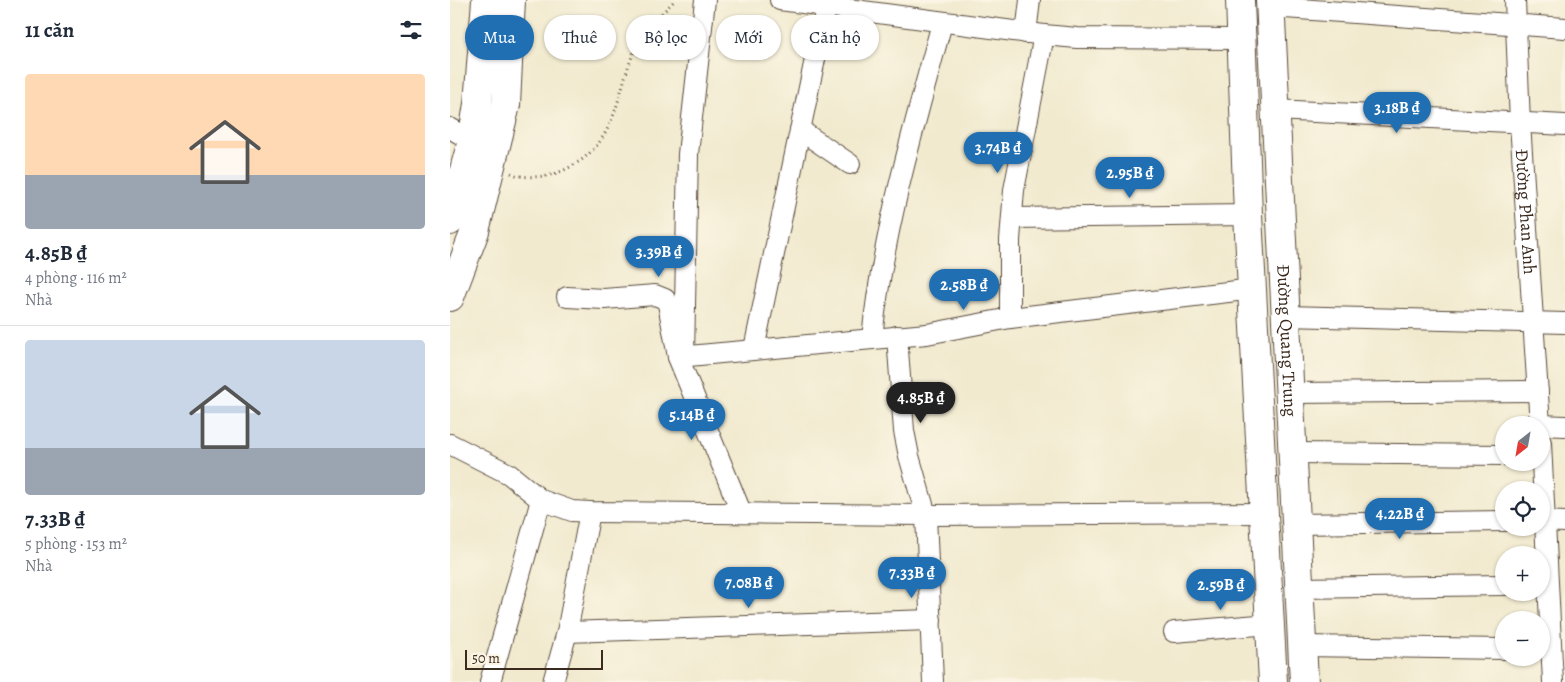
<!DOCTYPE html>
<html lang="vi">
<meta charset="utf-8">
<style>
body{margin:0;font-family:Alegreya,serif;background:#f2f2f3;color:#1f2937;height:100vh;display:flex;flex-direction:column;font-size:19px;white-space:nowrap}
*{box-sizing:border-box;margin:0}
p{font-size:16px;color:#747a83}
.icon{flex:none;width:28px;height:28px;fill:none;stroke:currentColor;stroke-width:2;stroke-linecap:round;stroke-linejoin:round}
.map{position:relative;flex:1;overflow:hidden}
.side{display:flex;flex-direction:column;background:#fff;width:450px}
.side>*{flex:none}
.guide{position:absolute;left:15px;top:15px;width:475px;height:45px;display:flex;gap:10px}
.needle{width:32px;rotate:211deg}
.controls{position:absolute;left:1045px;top:416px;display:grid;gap:10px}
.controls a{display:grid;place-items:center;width:55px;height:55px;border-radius:50%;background:#fff;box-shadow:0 1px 4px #0004;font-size:25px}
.scale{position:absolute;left:15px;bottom:12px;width:138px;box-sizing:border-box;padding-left:5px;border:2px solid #3b2a1e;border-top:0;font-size:14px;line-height:18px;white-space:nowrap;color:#3b2a1e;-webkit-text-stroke:4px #fcf5e5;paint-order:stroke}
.price{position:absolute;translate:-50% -42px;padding:0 11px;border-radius:18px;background:#1f6fb2;color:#fff;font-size:16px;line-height:32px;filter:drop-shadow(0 1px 2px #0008)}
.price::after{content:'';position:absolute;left:50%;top:30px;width:15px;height:11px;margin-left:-8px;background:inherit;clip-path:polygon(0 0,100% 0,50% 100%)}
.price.active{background:#222;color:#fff}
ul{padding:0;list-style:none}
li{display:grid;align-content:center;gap:10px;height:265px;padding:0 25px}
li+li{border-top:1px solid #e0e1e3}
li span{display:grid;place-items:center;height:155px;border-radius:5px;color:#555}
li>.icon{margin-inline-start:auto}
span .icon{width:90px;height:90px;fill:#fffc;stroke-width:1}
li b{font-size:21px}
h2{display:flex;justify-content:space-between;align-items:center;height:60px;padding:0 25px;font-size:21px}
.chip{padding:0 18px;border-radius:22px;background:#fff;box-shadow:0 1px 4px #0004;font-size:18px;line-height:45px}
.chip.active{background:#1f6fb2;color:#fff}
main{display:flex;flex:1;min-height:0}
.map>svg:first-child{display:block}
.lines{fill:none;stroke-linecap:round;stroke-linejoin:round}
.minor-casing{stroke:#564739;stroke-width:22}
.highway-casing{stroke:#564739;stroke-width:30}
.path{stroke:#564739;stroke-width:3;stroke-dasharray:1 4;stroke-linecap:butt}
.minor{stroke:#fff;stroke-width:20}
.highway{stroke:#fff;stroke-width:28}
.labels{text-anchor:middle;stroke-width:4;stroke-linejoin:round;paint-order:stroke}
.street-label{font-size:18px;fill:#3b2a1e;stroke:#fcf5e5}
</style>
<main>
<section class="side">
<h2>11 căn<svg class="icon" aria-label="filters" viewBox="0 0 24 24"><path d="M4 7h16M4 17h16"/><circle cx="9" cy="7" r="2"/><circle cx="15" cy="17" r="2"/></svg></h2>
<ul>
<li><span style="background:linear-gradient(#ffd9b3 65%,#9aa5b1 0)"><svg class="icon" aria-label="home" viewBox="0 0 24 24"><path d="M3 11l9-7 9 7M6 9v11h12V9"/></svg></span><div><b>4.85B ₫</b><p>4 phòng · 116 m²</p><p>Nhà</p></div></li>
<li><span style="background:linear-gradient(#c9d6e8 70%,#9aa5b1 0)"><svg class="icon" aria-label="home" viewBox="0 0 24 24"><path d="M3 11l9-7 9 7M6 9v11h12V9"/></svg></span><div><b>7.33B ₫</b><p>5 phòng · 153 m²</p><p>Nhà</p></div></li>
</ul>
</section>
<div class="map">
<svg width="1115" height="682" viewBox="0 0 1115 682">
<rect width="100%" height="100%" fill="#fcf5e5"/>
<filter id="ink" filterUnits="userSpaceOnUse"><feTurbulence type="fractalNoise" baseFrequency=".02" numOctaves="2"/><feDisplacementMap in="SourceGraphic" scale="10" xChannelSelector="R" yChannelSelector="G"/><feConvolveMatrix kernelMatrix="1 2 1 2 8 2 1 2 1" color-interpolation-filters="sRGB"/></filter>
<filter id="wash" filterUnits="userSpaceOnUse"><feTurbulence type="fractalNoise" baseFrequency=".0096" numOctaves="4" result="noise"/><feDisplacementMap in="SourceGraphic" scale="20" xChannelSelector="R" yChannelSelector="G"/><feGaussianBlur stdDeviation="1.12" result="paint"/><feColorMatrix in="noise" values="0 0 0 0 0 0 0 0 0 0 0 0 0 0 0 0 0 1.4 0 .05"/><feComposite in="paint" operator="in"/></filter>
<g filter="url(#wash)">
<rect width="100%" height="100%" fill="#f1eacf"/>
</g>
<g filter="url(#ink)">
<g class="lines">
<defs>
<g id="minor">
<polyline points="330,0 594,35 627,38 792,39"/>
<path id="s1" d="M1065,0L1070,123L1090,425"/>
<polyline points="821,7 1115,28"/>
<polyline points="576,33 580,0"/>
<polyline points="826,110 1115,125"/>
<polyline points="0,128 22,141"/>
<polyline points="350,130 400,164"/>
<polyline points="562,218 798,215"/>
<polyline points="117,297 154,299 205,295 215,299 218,304 228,357 291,512"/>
<polyline points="836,316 1115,323"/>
<polyline points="560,318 560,240 564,190 594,35"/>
<polyline points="447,336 454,431 459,456 476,515 483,682"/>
<path d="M422,338C433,231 464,127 492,23"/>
<polyline points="304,349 376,7"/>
<polyline points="234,356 238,154 255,0"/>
<polyline points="228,357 477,334 560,318 803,289"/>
<polyline points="840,393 1088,391"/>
<polyline points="1091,425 1115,426"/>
<polyline points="1091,443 1103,682"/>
<polyline points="0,444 59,474 91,500 122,511 140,512 476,515 815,513"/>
<polyline points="843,453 1054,455"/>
<polyline points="1091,521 1115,522"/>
<polyline points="846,524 1054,521"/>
<polyline points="849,588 1054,585"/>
<polyline points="117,632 481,620"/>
<polyline points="724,632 820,624"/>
<polyline points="852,646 1054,649"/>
<polyline points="40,682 91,500"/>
<polyline points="103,682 117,632 140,512"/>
</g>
<g id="highway">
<polyline points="790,0 798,215 823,682"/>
<path id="s2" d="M820,0L854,682"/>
<polyline points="0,221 22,141 28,104 36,0"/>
<polyline points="0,297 25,231 56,105 61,0"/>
</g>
</defs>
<!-- minor casing -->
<use href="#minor" class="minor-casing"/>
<!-- highway casing -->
<use href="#highway" class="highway-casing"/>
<!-- path -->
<path class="path" d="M61,173C71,178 85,177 95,176C108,174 119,168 130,161C171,132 167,84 188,43C196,26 212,14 225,0"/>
<!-- minor -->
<use href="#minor" class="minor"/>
<!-- highway -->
<use href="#highway" class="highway"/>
</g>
</g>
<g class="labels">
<!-- street labels -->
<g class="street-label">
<text dy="6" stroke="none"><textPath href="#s1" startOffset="212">Đường Phan Anh</textPath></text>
<text dy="6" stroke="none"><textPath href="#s2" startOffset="341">Đường Quang Trung</textPath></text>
</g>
</g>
</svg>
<div class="controls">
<a><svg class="needle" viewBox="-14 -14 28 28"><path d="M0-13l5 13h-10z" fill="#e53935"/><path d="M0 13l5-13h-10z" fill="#747a83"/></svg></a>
<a><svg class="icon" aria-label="locate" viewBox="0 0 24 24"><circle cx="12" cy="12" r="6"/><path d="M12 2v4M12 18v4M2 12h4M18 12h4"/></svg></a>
<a>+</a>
<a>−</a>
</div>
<div class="scale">50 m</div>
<b class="price" style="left:947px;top:134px">3.18B ₫</b>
<b class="price" style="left:548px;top:174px">3.74B ₫</b>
<b class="price" style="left:680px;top:199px">2.95B ₫</b>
<b class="price" style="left:209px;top:278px">3.39B ₫</b>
<b class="price" style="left:514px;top:311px">2.58B ₫</b>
<b class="price active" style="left:471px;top:424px">4.85B ₫</b>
<b class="price" style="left:242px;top:441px">5.14B ₫</b>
<b class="price" style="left:950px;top:540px">4.22B ₫</b>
<b class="price" style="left:462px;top:599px">7.33B ₫</b>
<b class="price" style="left:299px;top:609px">7.08B ₫</b>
<b class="price" style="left:771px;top:611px">2.59B ₫</b>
<div class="guide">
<a class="chip active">Mua</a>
<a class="chip">Thuê</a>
<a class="chip">Bộ lọc</a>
<a class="chip">Mới</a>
<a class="chip">Căn hộ</a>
</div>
</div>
</main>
